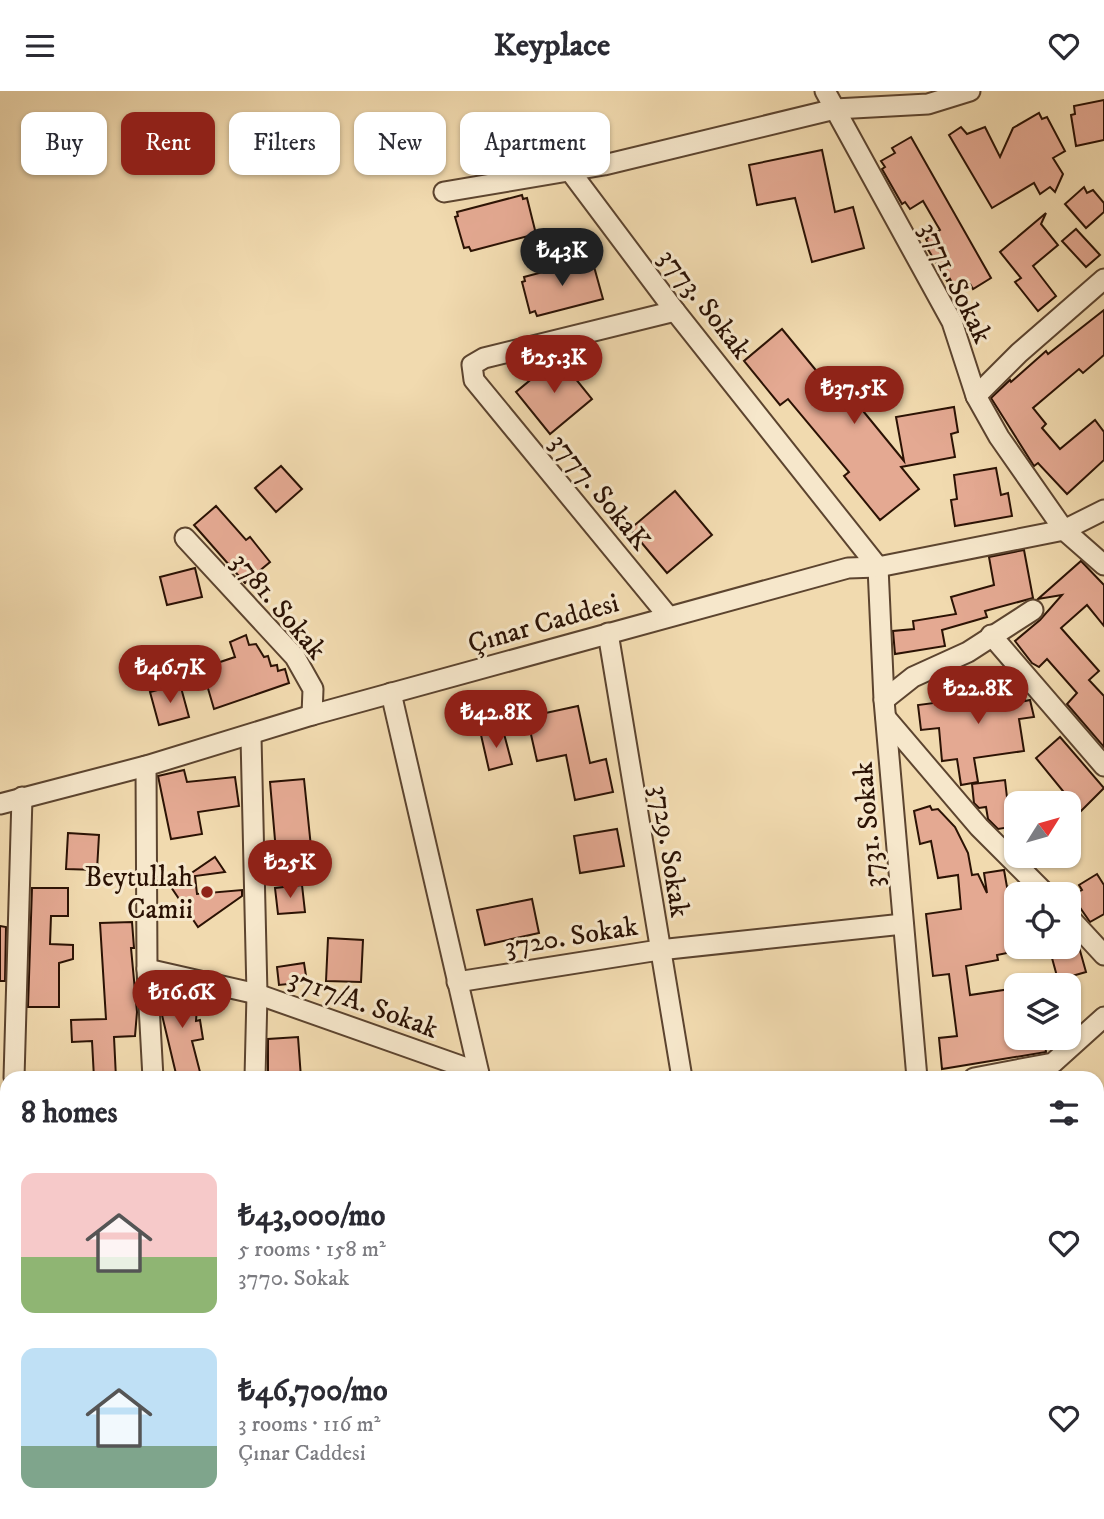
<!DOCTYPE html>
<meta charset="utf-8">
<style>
body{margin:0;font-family:"IM FELL DW Pica",serif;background:#f7f7f7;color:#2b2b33;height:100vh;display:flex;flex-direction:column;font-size:26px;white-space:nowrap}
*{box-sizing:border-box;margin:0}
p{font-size:23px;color:#7c7c81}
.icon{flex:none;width:38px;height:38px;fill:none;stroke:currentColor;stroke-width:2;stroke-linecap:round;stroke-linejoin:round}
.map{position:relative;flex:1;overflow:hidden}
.sheet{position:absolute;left:0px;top:980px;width:1104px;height:448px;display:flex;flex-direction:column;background:#fff;border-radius:21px 21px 0 0;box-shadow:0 2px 5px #0004}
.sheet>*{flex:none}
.banner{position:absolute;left:21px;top:21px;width:700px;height:63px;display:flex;gap:14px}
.needle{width:46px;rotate:53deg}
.tools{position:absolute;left:1004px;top:700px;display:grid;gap:14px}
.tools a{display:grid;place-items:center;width:77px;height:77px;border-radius:14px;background:#fff;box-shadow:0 2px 5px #0004;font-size:35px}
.price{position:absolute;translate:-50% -60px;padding:0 16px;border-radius:24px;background:#8f2418;color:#fff;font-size:23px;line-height:46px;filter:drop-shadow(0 2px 4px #0008)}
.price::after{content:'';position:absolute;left:50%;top:42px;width:21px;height:16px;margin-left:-10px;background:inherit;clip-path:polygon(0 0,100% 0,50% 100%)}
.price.active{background:#222;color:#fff}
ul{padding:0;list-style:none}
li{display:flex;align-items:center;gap:21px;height:175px;padding:0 21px}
li span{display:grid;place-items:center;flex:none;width:196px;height:140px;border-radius:14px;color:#555}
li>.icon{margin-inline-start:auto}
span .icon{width:84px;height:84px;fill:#fffc;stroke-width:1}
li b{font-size:30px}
h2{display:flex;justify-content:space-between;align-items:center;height:84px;padding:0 21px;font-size:30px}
.chip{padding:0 24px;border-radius:14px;background:#fff;box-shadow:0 2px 5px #0004;font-size:24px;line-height:63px}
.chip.active{background:#8f2418;color:#fff}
header{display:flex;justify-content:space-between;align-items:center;height:91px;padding:0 21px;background:#fff;font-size:32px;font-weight:800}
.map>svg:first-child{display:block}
.green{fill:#c2bd85;stroke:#766844;stroke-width:2}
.building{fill:#e4a992;stroke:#2b1204;stroke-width:2}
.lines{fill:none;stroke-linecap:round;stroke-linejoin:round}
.minor-casing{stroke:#5c442f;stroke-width:23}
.major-casing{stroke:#2b1204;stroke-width:28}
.minor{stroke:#f6e7cb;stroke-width:19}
.major{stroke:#f1daaf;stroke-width:24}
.poi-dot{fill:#8f2418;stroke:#f6e7cb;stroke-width:2.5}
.labels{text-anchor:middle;stroke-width:6;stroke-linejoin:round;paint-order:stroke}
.street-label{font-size:28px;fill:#2b1204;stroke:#f6e7cb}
.poi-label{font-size:28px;fill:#2b1204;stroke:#f6e7cb;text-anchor:end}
</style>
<header><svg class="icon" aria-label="menu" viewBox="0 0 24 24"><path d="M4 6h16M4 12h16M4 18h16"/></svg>Keyplace<svg class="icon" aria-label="heart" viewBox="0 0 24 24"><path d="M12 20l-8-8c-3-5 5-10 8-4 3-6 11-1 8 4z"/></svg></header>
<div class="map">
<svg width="1104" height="1428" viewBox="0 0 1104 1428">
<rect width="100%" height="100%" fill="#f1daaf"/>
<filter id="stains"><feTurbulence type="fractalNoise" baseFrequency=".00286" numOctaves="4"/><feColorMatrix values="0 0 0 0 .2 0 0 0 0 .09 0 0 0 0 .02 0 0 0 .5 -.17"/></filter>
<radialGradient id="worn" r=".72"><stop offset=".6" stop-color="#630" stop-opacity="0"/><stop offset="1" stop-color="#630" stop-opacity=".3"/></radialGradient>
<!-- green -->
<g class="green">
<polygon points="1104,1004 1104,1057 1097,1061 1097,1006"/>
<polygon points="522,1421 580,1421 581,1428 494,1428"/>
<polygon points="623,1421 712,1421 689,1428 625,1428"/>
</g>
<!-- building -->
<g class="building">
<polygon points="1104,9 1104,49 1076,55 1071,24 1075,23 1074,15"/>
<polygon points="1039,22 1042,28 1047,26 1065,60 1053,67 1063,83 1055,101 1050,96 1040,103 1034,92 992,117 949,44 961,36 967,43 985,36 1000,66 1013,37"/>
<polygon points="911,46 991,187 973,198 967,188 954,195 950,188 947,190 926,155 929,154 926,148 940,139 937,134 923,110 910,118 905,111 902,113 882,78 885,76 881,70 895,62 892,57"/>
<polygon points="822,59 835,121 853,116 864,157 812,171 795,107 757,114 749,74"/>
<polygon points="1084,96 1087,102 1093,99 1104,112 1104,121 1086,137 1065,113"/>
<polygon points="522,104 523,108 527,107 536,143 471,160 469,156 464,157 455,126 458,125 457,121"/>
<polygon points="1046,122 1041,133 1058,154 1033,175 1056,205 1038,220 1015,191 1021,187 1000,161"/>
<polygon points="1076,138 1100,164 1086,176 1062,150"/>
<polygon points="588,169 589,173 593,172 603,208 537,225 535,220 530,222 522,191 525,190 524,186"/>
<polygon points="1104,219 1104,264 1083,282 1079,278 1033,317 1046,333 1042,337 1060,358 1095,329 1104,341 1104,369 1067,403 1038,372 1034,375 991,307 1010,289 1011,291 1046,260 1048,263"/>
<polygon points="782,238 833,300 841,293 904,370 896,326 954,316 958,341 951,343 955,366 901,376 919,398 880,429 844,385 849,381 788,308 780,314 744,270"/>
<polygon points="558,266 592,308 550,343 516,301"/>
<polygon points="281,375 302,398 276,421 255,397"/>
<polygon points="996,377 1001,404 1008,402 1012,425 955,435 951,409 957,408 954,384"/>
<polygon points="675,400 712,444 667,482 630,438"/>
<polygon points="216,415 246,449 250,446 270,471 245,492 194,434"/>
<polygon points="1024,459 1033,507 985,520 987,526 942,539 945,555 895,563 893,540 914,538 913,530 956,523 951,506 994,494 989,466"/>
<polygon points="1081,470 1104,494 1104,535 1087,514 1061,537 1099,580 1089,589 1104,605 1104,656 1067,613 1077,602 1047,568 1039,576 1032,572 1015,550 1040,529 1062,504 1038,508"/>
<polygon points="195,477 202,506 167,514 160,486"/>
<polygon points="246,544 249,554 256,553 264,566 268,565 271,575 277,574 278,580 285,578 289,592 214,618 202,577 235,566 230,551"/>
<polygon points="997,591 999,602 1022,599 1025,610 1030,609 1034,626 1019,628 1024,660 974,667 978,691 961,694 957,668 942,670 939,637 921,639 918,614 965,608 963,597"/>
<polygon points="180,593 189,626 159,634 150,601"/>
<polygon points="578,615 590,672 606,668 613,701 575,709 566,664 537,670 527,626"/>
<polygon points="503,639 512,673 489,679 481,644"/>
<polygon points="1060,646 1104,697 1080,721 1036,667"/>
<polygon points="184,679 187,691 235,686 239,715 198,721 202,743 171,748 158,685"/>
<polygon points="304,688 312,766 277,772 270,691"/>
<polygon points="1005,689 1008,715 1017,714 1017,735 998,738 988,728 986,716 979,717 974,712 972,693"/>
<polygon points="930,715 932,719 938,718 955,736 968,762 972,784 978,783 987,802 984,782 1004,779 1007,796 1015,795 1017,860 997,864 998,869 966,875 970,904 1017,897 1017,947 1044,947 1046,961 942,978 939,947 957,945 949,883 933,885 926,823 961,818 958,784 938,787 931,750 920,753 914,720"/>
<polygon points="617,738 624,775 580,782 574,745"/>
<polygon points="68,742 99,744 97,779 66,778"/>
<polygon points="215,766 225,781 195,785 197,803 242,799 242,805 198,836 171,796"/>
<polygon points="1097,783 1104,794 1104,823 1090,831 1072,805 1082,799 1079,794"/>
<polygon points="302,794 305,821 278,823 275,797"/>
<polygon points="32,797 68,797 68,825 51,825 50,853 73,854 73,868 59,872 59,916 28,916"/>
<polygon points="532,808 539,842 485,854 477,819"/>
<polygon points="132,831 134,857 131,857 137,921 135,945 114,946 116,987 94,987 92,950 72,951 71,929 106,928 100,832"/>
<polygon points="0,835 6,836 5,890 0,890"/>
<polygon points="328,847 363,849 361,891 326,890"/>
<polygon points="1049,856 1079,856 1086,881 1058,889"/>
<polygon points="304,872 307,891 279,894 277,876"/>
<polygon points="164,898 198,902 196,930 200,929 203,948 192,950 200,981 177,987 162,924"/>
<polygon points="298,946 301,987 268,987 268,948"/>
</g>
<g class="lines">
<defs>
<g id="minor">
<polyline points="825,0 952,231 976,305 999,346 1064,439 1104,474"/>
<polyline points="570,80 675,220 878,476 884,609 917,987"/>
<polyline points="444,101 604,74 835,18 928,13 970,0"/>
<polyline points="976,305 1019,262 1104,188"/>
<polyline points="185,447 295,566 313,598 312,624"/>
<polyline points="668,525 474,289 472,274 484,267 675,220"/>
<polyline points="608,542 682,987"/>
<polyline points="991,544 1104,675"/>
<polyline points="391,602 480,987"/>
<polyline points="884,609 913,586 968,561 1033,519"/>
<polyline points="886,627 979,736 1046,803"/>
<polyline points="251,646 257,903 255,987"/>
<polyline points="146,675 147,878 153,987"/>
<polyline points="0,713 146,675 312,624 848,477 878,476 1064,439 1104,419"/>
<polyline points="1069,826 1104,864"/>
<polyline points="147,878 257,903 478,981"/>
<polyline points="457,891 659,859 903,833"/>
<polyline points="14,987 22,706"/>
<polyline points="974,987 1053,972 1104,926"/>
<polyline points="1097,1117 1104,1110"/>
<polyline points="1097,1168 1104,1175"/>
<polyline points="1097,1300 1104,1299"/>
<polyline points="0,1361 7,1360"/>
<polyline points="1097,1417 1104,1416"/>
<polyline points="167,1421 167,1428"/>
<polyline points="416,1421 417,1428"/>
<polyline points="800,1421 802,1428"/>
<polyline points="369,1428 371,1421"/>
<polyline points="437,1428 465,1421"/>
<polyline points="708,1428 730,1421"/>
<polyline points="1060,1428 1082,1421"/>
</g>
<polyline id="major" points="600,1421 601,1428"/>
</defs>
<!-- minor casing -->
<use href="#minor" class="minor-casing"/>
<!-- major casing -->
<use href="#major" class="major-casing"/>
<!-- minor -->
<use href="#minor" class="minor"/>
<!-- major -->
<use href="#major" class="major"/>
</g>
<!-- markers -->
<circle class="poi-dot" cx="207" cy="801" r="7"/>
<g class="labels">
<!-- street labels -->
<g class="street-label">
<text transform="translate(957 191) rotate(64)" y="10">3771. Sokak</text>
<text transform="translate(706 212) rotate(52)" y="10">3773. Sokak</text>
<text transform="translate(601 400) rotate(51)" y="10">3777. SokaK</text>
<text transform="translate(280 514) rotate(50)" y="10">3781. Sokak</text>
<text transform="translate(543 531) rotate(-16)" y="10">Çınar Caddesi</text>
<text transform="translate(867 734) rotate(-95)" y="10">3731. Sokak</text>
<text transform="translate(671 760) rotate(81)" y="10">3729. Sokak</text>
<text transform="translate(571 844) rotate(-9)" y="10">3720. Sokak</text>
<text transform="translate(364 911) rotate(20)" y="10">3717/A. Sokak</text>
</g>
<!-- poi labels -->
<g class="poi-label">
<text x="193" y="795">Beytullah<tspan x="193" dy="32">Camii</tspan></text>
</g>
</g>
<rect width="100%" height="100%" filter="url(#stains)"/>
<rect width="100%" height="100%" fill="url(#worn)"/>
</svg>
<div class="tools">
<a><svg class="needle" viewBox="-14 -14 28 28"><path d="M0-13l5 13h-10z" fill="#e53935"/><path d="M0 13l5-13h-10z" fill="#7c7c81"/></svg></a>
<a><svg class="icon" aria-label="locate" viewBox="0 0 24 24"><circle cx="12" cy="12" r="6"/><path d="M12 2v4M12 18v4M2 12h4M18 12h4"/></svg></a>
<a><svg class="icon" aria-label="layers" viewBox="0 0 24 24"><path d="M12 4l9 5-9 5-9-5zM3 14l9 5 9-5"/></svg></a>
</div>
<b class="price active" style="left:562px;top:197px">₺43K</b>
<b class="price" style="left:554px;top:304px">₺25.3K</b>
<b class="price" style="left:854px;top:335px">₺37.5K</b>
<b class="price" style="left:170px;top:614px">₺46.7K</b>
<b class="price" style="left:978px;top:635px">₺22.8K</b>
<b class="price" style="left:496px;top:659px">₺42.8K</b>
<b class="price" style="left:290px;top:809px">₺25K</b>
<b class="price" style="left:182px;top:939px">₺16.6K</b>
<div class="banner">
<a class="chip">Buy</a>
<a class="chip active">Rent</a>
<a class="chip">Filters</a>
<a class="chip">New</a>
<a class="chip">Apartment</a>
</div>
<section class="sheet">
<h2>8 homes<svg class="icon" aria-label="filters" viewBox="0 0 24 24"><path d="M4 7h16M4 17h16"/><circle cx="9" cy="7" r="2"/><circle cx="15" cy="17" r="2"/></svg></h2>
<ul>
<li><span style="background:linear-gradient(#f6c9c9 60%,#8fb573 0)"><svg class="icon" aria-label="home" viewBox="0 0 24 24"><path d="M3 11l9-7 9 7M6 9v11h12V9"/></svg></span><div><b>₺43,000/mo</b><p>5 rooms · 158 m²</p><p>3770. Sokak</p></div><svg class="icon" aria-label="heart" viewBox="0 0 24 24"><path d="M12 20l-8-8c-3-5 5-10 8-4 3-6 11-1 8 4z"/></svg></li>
<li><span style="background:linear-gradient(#bfe0f5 70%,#7fa58c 0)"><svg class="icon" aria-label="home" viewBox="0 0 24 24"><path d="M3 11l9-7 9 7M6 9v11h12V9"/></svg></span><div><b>₺46,700/mo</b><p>3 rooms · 116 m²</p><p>Çınar Caddesi</p></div><svg class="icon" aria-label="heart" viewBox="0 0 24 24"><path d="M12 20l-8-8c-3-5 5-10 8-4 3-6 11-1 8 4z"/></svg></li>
</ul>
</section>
</div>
